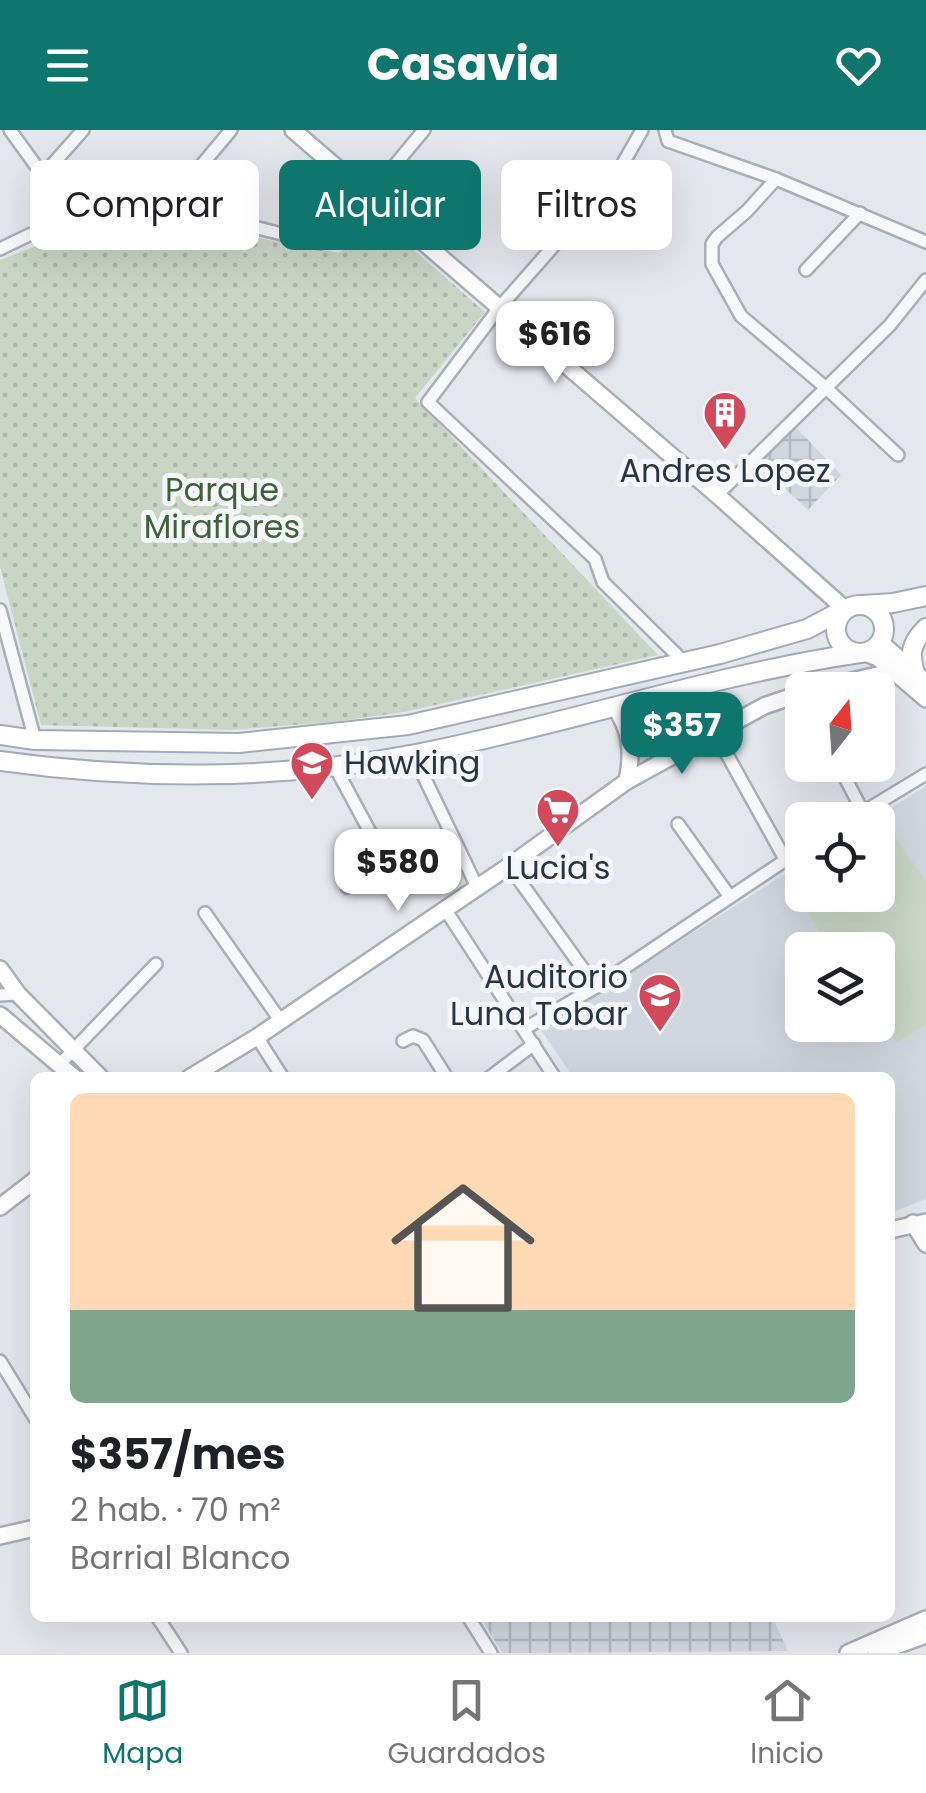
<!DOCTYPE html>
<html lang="es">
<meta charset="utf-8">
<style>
body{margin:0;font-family:Poppins,sans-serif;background:#f6f6f6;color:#202124;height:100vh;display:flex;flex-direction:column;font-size:38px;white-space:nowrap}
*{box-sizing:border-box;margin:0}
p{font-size:32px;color:#757577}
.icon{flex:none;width:55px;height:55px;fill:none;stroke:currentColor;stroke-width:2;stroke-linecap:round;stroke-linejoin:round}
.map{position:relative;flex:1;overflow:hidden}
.drawer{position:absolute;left:30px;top:942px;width:865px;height:550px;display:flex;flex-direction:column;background:#fff;border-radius:15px;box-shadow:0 10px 40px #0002}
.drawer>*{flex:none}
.banner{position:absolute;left:30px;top:30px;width:868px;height:90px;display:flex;gap:20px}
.needle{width:65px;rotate:17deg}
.controls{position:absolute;left:785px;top:542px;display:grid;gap:20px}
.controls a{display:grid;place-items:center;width:110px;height:110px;border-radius:15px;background:#fff;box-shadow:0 10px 40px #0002;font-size:50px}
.price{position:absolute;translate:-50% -85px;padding:0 22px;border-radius:20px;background:#fff;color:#222;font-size:32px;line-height:65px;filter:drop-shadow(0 2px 5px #0008)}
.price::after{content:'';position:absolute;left:50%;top:60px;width:30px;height:22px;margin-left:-15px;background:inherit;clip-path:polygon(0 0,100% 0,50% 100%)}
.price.selected{background:#0f766e;color:#fff}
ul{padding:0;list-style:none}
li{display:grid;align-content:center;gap:20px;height:530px;padding:0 40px}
li span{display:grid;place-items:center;height:310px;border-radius:15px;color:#555}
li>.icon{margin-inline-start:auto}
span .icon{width:180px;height:180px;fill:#fffc;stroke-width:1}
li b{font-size:42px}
.tag{padding:0 35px;border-radius:15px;background:#fff;box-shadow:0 10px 40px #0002;font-size:35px;line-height:90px}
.tag.selected{background:#0f766e;color:#fff}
header{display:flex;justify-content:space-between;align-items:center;height:130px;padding:0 40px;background:#0f766e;color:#fff;font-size:45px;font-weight:700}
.dock{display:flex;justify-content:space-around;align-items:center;height:140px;border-top:2px solid #e0e0e0;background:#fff;font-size:28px;color:#757577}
.dock a{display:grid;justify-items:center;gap:5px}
.dock .selected{color:#0f766e}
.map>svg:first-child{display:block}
.built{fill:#d2d6de;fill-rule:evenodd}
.industrial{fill:url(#industrial-grid)}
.grass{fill:#c9d6c5}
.park{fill:url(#park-dots)}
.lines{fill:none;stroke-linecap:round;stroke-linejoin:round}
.street-casing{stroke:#a9aeb7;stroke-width:16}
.secondary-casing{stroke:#a9aeb7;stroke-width:20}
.primary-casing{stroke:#a3abb8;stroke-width:22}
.street{stroke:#f7f8fa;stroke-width:11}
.secondary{stroke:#fff;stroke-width:15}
.primary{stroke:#fff;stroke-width:18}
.labels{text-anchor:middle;stroke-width:10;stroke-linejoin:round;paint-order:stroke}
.poi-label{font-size:32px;fill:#2b3445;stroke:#f4f6f9}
.park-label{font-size:32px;fill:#3f6138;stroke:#f4f6f9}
</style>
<header><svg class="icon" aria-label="menu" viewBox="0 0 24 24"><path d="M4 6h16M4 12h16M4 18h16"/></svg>Casavia<svg class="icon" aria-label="heart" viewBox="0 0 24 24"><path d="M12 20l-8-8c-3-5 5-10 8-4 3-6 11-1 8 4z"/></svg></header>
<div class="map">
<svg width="926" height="1523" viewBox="0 0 926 1523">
<defs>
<pattern id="industrial-grid" width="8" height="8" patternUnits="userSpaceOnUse" patternTransform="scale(2.5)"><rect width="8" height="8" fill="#d2d6de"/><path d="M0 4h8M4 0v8" fill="none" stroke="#b4b8c0"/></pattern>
<pattern id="park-dots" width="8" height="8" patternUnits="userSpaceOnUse" patternTransform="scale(2.5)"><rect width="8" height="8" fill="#c9d6c5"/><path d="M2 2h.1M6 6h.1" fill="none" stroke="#adb8ab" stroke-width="1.8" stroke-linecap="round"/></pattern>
</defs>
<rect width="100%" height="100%" fill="#e4e7ec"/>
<!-- built -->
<path class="built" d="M926,656V1069L890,1083V948L573,947L541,900L802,733V765H878V690H872ZM802,820H878V895H802Z"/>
<!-- industrial -->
<g class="industrial">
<polygon points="794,295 841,345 808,380 775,349 781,341 775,333 766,341 757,329"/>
<polygon points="481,1488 773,1488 788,1521 502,1523"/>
</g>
<!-- grass -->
<polygon class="grass" points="886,694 926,752 926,894 897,913 878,884 878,820 833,820 791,759 802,751 802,765 878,765 878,700"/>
<!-- park -->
<polygon class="park" points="376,87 485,182 415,268 658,525 404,582 340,591 232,600 41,595 0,437 0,130 70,103 127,94 253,107 340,123"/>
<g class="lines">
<defs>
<g id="street">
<polyline points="10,0 73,87"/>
<polyline points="642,0 617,44 499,178 428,272 595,429 603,452 684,532"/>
<polyline points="665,0 668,11 776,49 926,112"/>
<polyline points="44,44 83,0"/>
<polyline points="776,49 747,81 717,107 712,114 712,134 741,186 825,257 898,325"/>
<polyline points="370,65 424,0"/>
<polyline points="164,80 231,0"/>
<path d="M0,119C23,108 46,96 70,88C151,62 241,96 320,113L340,104L373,68"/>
<polyline points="806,140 860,83"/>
<polyline points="717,365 890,195 926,150"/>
<polyline points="0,480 35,610"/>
<polyline points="714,601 785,729"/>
<polyline points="413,624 477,757"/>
<polyline points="334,635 385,730 384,736 347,757"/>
<polyline points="839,636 863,682"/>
<polyline points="850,690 926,644"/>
<polyline points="678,694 730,767"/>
<polyline points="509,736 596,857"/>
<polyline points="445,779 555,948"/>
<polyline points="205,783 280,890"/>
<polyline points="0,865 18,864"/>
<polyline points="524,899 596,857 802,719"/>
<polyline points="257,907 283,948"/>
<polyline points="403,911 413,906 423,910 447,948"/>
<polyline points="61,933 156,834"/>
<polyline points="489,948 534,914"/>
<polyline points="0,1231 35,1288"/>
<polyline points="158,1488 181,1523"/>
<polyline points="469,1488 491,1523"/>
</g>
<g id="secondary">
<polyline points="293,0 717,365 845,479"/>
<polyline points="880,512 926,552"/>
<polyline points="865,523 878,528 926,569"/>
<polyline points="814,560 894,541"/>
<path d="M614,576C631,600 633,622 627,651"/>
<polyline points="0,839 18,864 101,948"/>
<polyline points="0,885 75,948"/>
<polyline points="189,948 257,907 509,736 627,651 764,576 802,563"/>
<polyline points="0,1077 35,1050"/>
<polyline points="913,1093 926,1114"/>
<polyline points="890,1100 926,1092"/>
<polyline points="0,1406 35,1398"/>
<polyline points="848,1523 926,1489"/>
<polyline points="876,1523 926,1505"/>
</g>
<g id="primary">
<circle cx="860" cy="499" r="24"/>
<polyline points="863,475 893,473 926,466"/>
<path d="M915,543C909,523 911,513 926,498"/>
<polyline points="0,605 35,610 239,613 408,595 720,524 807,499 845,479"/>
<path d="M0,631C136,650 280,650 416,624C565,595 709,545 860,523"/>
</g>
</defs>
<!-- street casing -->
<use href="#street" class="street-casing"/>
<!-- secondary casing -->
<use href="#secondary" class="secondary-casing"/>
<!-- primary casing -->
<use href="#primary" class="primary-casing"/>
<!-- street -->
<use href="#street" class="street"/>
<!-- secondary -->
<use href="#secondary" class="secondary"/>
<!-- primary -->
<use href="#primary" class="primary"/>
</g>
<!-- icons -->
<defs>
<symbol id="building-pin" viewBox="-11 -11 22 30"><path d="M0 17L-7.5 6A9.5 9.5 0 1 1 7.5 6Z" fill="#d1495b" stroke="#f4f6f9"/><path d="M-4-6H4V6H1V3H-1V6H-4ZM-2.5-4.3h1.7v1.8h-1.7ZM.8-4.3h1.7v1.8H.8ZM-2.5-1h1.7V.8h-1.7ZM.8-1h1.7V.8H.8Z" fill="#fff"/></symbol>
<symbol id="university-pin" viewBox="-11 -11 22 30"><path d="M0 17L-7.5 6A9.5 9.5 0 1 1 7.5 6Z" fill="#d1495b" stroke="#f4f6f9"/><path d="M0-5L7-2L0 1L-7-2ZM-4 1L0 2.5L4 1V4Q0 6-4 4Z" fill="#fff"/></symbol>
<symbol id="supermarket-pin" viewBox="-11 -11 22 30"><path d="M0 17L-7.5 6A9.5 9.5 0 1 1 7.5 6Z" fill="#d1495b" stroke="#f4f6f9"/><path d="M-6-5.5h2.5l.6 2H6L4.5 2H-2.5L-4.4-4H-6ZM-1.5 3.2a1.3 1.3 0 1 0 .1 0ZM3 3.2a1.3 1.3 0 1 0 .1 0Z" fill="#fff"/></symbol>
</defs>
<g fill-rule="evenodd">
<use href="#building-pin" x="700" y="258" width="50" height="68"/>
<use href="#university-pin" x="287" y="608" width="50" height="68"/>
<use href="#supermarket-pin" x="533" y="655" width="50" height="68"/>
<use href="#university-pin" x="635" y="840" width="50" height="68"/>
</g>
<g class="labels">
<!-- poi labels -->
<g class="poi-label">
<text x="725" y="352">Andres Lopez</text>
<text x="344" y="644" text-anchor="start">Hawking</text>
<text x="558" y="749">Lucia's</text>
<text x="628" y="858" text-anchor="end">Auditorio<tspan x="628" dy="37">Luna Tobar</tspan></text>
</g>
<!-- park labels -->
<g class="park-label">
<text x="222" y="371">Parque<tspan x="222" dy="37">Miraflores</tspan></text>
</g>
</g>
</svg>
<div class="controls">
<a><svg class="needle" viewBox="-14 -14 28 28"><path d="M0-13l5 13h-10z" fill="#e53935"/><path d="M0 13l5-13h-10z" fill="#757577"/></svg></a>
<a><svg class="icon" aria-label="locate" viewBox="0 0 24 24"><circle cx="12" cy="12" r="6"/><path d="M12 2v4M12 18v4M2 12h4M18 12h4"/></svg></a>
<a><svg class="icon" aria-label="layers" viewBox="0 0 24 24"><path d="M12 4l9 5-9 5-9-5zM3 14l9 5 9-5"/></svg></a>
</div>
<b class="price" style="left:555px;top:256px">$616</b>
<b class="price selected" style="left:682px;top:647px">$357</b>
<b class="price" style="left:398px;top:784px">$580</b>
<div class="banner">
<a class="tag">Comprar</a>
<a class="tag selected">Alquilar</a>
<a class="tag">Filtros</a>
</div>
<section class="drawer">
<ul>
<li><span style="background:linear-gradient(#ffd9b3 70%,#7fa58c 0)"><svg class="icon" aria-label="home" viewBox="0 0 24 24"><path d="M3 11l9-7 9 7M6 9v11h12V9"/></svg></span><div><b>$357/mes</b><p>2 hab. · 70 m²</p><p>Barrial Blanco</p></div></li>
</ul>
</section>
</div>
<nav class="dock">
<a class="selected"><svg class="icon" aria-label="map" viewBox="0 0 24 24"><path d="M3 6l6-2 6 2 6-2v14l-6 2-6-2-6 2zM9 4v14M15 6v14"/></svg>Mapa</a>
<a><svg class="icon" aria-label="saved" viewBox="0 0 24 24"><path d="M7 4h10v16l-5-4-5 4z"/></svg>Guardados</a>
<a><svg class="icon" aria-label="home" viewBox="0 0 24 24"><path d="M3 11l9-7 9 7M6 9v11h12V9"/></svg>Inicio</a>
</nav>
